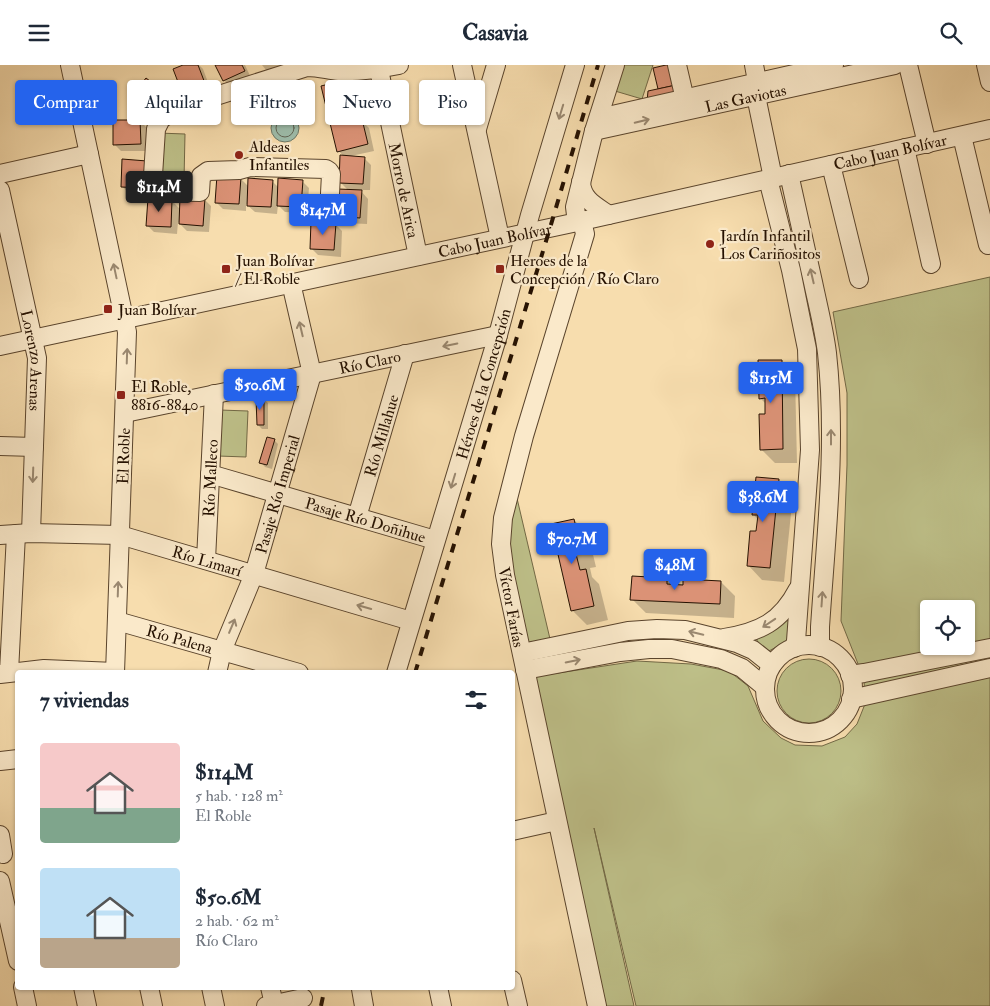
<!DOCTYPE html>
<html lang="es">
<meta charset="utf-8">
<style>
body{margin:0;font-family:"IM FELL Double Pica",serif;background:#f2f2f3;color:#1f2937;height:100vh;display:flex;flex-direction:column;font-size:19px;white-space:nowrap}
*{box-sizing:border-box;margin:0}
p{font-size:16px;color:#747a83}
.icon{flex:none;width:28px;height:28px;fill:none;stroke:currentColor;stroke-width:2;stroke-linecap:round;stroke-linejoin:round}
.map{position:relative;flex:1;overflow:hidden}
.side{position:absolute;left:15px;top:605px;width:500px;height:320px;display:flex;flex-direction:column;background:#fff;border-radius:5px;box-shadow:0 1px 4px #0004}
.side>*{flex:none}
.hud{position:absolute;left:15px;top:15px;width:500px;height:45px;display:flex;gap:10px}
.buttons{position:absolute;left:920px;top:535px;display:grid;gap:10px}
.buttons a{display:grid;place-items:center;width:55px;height:55px;border-radius:5px;background:#fff;box-shadow:0 1px 4px #0004;font-size:25px}
.price{position:absolute;translate:-50% -42px;padding:0 11px;border-radius:5px;background:#2563eb;color:#fff;font-size:16px;line-height:32px;filter:drop-shadow(0 1px 2px #0008)}
.price::after{content:'';position:absolute;left:50%;top:30px;width:15px;height:11px;margin-left:-8px;background:inherit;clip-path:polygon(0 0,100% 0,50% 100%)}
.price.current{background:#222;color:#fff}
ul{padding:0;list-style:none}
li{display:flex;align-items:center;gap:15px;height:125px;padding:0 25px}
li span{display:grid;place-items:center;flex:none;width:140px;height:100px;border-radius:5px;color:#555}
li>.icon{margin-inline-start:auto}
span .icon{width:60px;height:60px;fill:#fffc;stroke-width:1}
li b{font-size:21px}
h2{display:flex;justify-content:space-between;align-items:center;height:60px;padding:0 25px;font-size:21px}
.pill{padding:0 18px;border-radius:5px;background:#fff;box-shadow:0 1px 4px #0004;font-size:18px;line-height:45px}
.pill.current{background:#2563eb;color:#fff}
header{display:flex;justify-content:space-between;align-items:center;height:65px;padding:0 25px;background:#fff;font-size:22px;font-weight:800}
.map>svg:first-child{display:block}
.green{fill:#bec089;stroke:#726845;fill-rule:evenodd}
.water{fill:#9dbcaa;stroke:#6d7866}
.shadow{fill:#0003}
.lines{fill:none;stroke-linecap:round;stroke-linejoin:round}
.shore{stroke:#616656;stroke-width:1}
.building{fill:#db9276;stroke:#251101}
.minor-casing{stroke:#5a442c;stroke-width:20}
.minor{stroke:#fae9ca;stroke-width:18}
.rail{stroke:#251101;stroke-width:4;stroke-dasharray:9 9;stroke-linecap:butt}
.oneway{stroke:#9a8870}
.poi-dot{fill:#8f2418;stroke:#fae9ca;stroke-width:2}
.labels{text-anchor:middle;stroke-width:4.5;stroke-linejoin:round;paint-order:stroke}
.street-label{font-size:16px;fill:#251101;stroke:#fae9ca}
.poi-label{font-size:16px;fill:#251101;stroke:#fae9ca;text-anchor:start}
</style>
<header><svg class="icon" aria-label="menu" viewBox="0 0 24 24"><path d="M4 6h16M4 12h16M4 18h16"/></svg>Casavia<svg class="icon" aria-label="search" viewBox="0 0 24 24"><circle cx="10" cy="10" r="6"/><path d="M15 15l6 6"/></svg></header>
<div class="map">
<svg width="990" height="941" viewBox="0 0 990 941">
<rect width="100%" height="100%" fill="#f7ddae"/>
<filter id="stains"><feTurbulence type="fractalNoise" baseFrequency=".004" numOctaves="4"/><feColorMatrix values="0 0 0 0 .2 0 0 0 0 .09 0 0 0 0 .02 0 0 0 .5 -.17"/></filter>
<radialGradient id="worn" r=".72"><stop offset=".6" stop-color="#630" stop-opacity="0"/><stop offset="1" stop-color="#630" stop-opacity=".3"/></radialGradient>
<!-- green -->
<g class="green">
<polygon points="623,0 653,0 642,34 615,26"/>
<polygon points="158,68 185,69 184,115 157,115"/>
<path d="M990,212V941H636L594,763L634,941H606L526,577L505,465L516,429L558,608L637,596L691,599L729,606L748,621L763,656L781,673L795,680L822,681L845,672L857,659L865,639L864,614L841,556L847,400V328L833,247ZM929,544H966V581H929Z"/>
<polygon points="220,345 248,346 246,392 218,391"/>
<polygon points="787,555 791,557 787,576 769,586 766,586 757,579 757,574"/>
<circle cx="809" cy="626" r="32"/>
</g>
<!-- water -->
<circle class="water" cx="285" cy="63" r="14"/>
<!-- shadow -->
<g class="shadow">
<polygon points="187,0 199,0 203,4 212,28 191,36 184,29"/>
<polygon points="217,0 245,0 251,13 231,22 224,15"/>
<polygon points="262,0 290,0 271,11"/>
<polygon points="147,15 174,38 160,55 140,39"/>
<polygon points="344,16 351,23 360,56 362,56 369,63 374,86 351,91 364,93 371,100 370,125 360,125 368,134 367,159 344,158 337,151 349,126 340,117 344,92 339,86"/>
<polygon points="140,56 147,63 147,86 121,86 114,79"/>
<polygon points="124,96 152,130 129,128 122,121"/>
<polygon points="240,113 249,122 272,116 279,123 302,116 309,123 307,148 285,147 278,140 277,149 255,147 246,139 246,146 223,144 216,137"/>
<polygon points="204,134 211,141 209,167 187,166 178,157 177,169 154,167 147,160 172,136 181,145"/>
<polygon points="335,159 342,166 341,192 318,190 311,183"/>
<polygon points="781,296 795,310 797,398 775,398 761,384 766,351 766,339 760,333"/>
<polygon points="263,334 268,338 268,364 262,364 258,360"/>
<polygon points="274,375 278,379 272,404 265,402 261,397"/>
<polygon points="779,415 793,429 784,517 762,515 748,500 757,468 759,455 753,449"/>
<polygon points="574,455 588,469 596,502 590,503 592,512 599,519 608,555 587,560 573,546 553,460"/>
<polygon points="666,514 673,520 721,517 735,531 734,553 646,548 632,534"/>
</g>
<g class="lines">
<!-- shore -->
<circle class="shore" cx="285" cy="63" r="9"/>
</g>
<!-- building -->
<g class="building">
<polygon points="183,0 198,0 206,21 183,30 173,4"/>
<polygon points="215,0 242,0 245,6 223,16"/>
<polygon points="666,0 671,0 676,20 658,24 653,3"/>
<polygon points="146,13 168,30 152,49 131,32"/>
<polygon points="345,15 355,56 362,54 368,79 337,87 321,21"/>
<polygon points="676,20 678,31 647,37 648,26"/>
<polygon points="113,55 140,55 141,79 113,80"/>
<polygon points="340,90 365,92 363,119 339,118"/>
<polygon points="122,94 147,96 145,123 121,122"/>
<polygon points="217,110 241,112 239,139 215,138"/>
<polygon points="248,113 273,115 271,142 247,141"/>
<polygon points="278,113 303,115 301,142 277,141"/>
<polygon points="338,124 362,125 360,153 336,151"/>
<polygon points="180,132 205,133 203,161 179,159"/>
<polygon points="148,133 172,135 171,162 146,161"/>
<polygon points="311,156 336,158 334,185 310,184"/>
<polygon points="758,295 782,295 783,384 760,385 759,349 765,349 765,333 759,334"/>
<polygon points="256,333 264,333 264,360 257,360"/>
<polygon points="267,372 275,374 267,400 259,398"/>
<polygon points="756,412 779,414 770,503 747,501 750,466 756,466 758,450 752,450"/>
<polygon points="574,454 582,488 576,489 580,505 586,504 594,541 571,546 551,459"/>
<polygon points="632,511 667,513 667,519 683,520 683,514 721,516 720,539 630,535"/>
</g>
<g class="lines">
<defs>
<g id="minor">
<polyline points="70,0 127,267 115,608"/>
<path id="s1" d="M378,0L418,191"/>
<polyline points="462,0 500,173"/>
<polyline points="677,0 687,43"/>
<polyline points="754,0 757,16 756,31 773,113"/>
<polyline points="908,0 927,79"/>
<polyline points="986,0 990,17"/>
<polyline points="599,53 834,0"/>
<polyline points="477,64 496,0"/>
<path id="s2" d="M594,66L895,0"/>
<polyline points="962,71 988,180"/>
<polyline points="905,83 931,199"/>
<polyline points="831,100 859,214"/>
<polyline points="0,109 89,89"/>
<path d="M789,109C797,145 805,181 813,217C818,241 824,264 827,288C837,379 826,471 820,562V582"/>
<polyline points="768,114 791,205 807,284 810,385 796,576 794,583"/>
<path d="M581,117C582,135 596,141 609,150"/>
<path id="s3" d="M0,125L37,293L31,468"/>
<path d="M329,148L331,109L329,106L326,104L250,102L239,105L208,106L201,111L200,127L152,126L156,64L161,54L178,43L307,2C319,2 328,5 339,6C359,7 379,4 399,0"/>
<path id="s4" d="M0,281L582,156L990,64"/>
<path id="s5" d="M125,348L498,270"/>
<polyline points="0,381 34,382"/>
<path id="s6" d="M210,409L435,475"/>
<path id="s7" d="M357,452L405,289"/>
<path id="s8" d="M0,470L31,468L120,470L411,556"/>
<path id="s9" d="M206,495L214,329"/>
<path id="s10" d="M117,556L299,608"/>
<path d="M724,573C760,567 781,557 798,524"/>
<circle cx="809" cy="624" r="44"/>
<polyline points="522,588 628,566 657,564 685,565 737,578 753,585 772,600"/>
<polyline points="525,605 620,587 649,584 672,584 721,594 742,603 765,622"/>
<polyline points="9,607 16,469"/>
<path id="s11" d="M217,608L222,586L254,509L312,309L291,218"/>
<path id="s12" d="M396,608L498,270L530,150L575,0"/>
<polyline points="0,609 44,604 115,607"/>
<polyline points="850,610 864,608 990,583"/>
<polyline points="851,634 990,603"/>
<polyline points="0,696 18,694"/>
<polyline points="512,766 557,756"/>
<polyline points="0,770 3,789"/>
<polyline points="0,816 18,896"/>
<polyline points="512,915 518,941"/>
<polyline points="23,922 27,941"/>
<polyline points="83,922 87,941"/>
<polyline points="149,922 153,941"/>
<polyline points="211,922 215,941"/>
<polyline points="270,922 274,939"/>
<polyline points="438,922 442,941"/>
<polyline points="361,924 364,941"/>
<polyline points="266,941 303,933"/>
<polyline points="597,941 505,510 501,479 503,453 524,371 585,169 582,156 576,150 575,142 594,66 615,0"/>
</g>
</defs>
<!-- minor casing -->
<use href="#minor" class="minor-casing"/>
<!-- minor -->
<use href="#minor" class="minor"/>
<!-- rail -->
<g class="rail">
<polyline points="415,608 550,163 598,0"/>
<polyline points="321,941 325,922"/>
</g>
</g>
<!-- one-way arrows -->
<defs><path id="oneway-shaft" d="M-6 0H5M1.5-3L5.5 0L1.5 3" fill="none" stroke-width="1.6" stroke-linecap="round" stroke-linejoin="round" transform="scale(1.25)"/></defs>
<g class="oneway">
<use href="#oneway-shaft" transform="translate(561 47) rotate(107)"/>
<use href="#oneway-shaft" transform="translate(642 56) rotate(-13)"/>
<use href="#oneway-shaft" transform="translate(115 206) rotate(-102)"/>
<use href="#oneway-shaft" transform="translate(812 211) rotate(-103)"/>
<use href="#oneway-shaft" transform="translate(301 264) rotate(-103)"/>
<use href="#oneway-shaft" transform="translate(450 280) rotate(168)"/>
<use href="#oneway-shaft" transform="translate(127 291) rotate(-88)"/>
<use href="#oneway-shaft" transform="translate(831 372) rotate(-90)"/>
<use href="#oneway-shaft" transform="translate(33 410) rotate(92)"/>
<use href="#oneway-shaft" transform="translate(453 416) rotate(107)"/>
<use href="#oneway-shaft" transform="translate(118 524) rotate(-88)"/>
<use href="#oneway-shaft" transform="translate(822 534) rotate(-86)"/>
<use href="#oneway-shaft" transform="translate(364 542) rotate(-164)"/>
<use href="#oneway-shaft" transform="translate(769 558) rotate(146)"/>
<use href="#oneway-shaft" transform="translate(232 561) rotate(-67)"/>
<use href="#oneway-shaft" transform="translate(696 568) rotate(-167)"/>
<use href="#oneway-shaft" transform="translate(573 596) rotate(-11)"/>
</g>
<!-- markers -->
<g class="poi-dot">
<circle cx="239" cy="90" r="5"/>
<circle cx="710" cy="179" r="5"/>
<rect x="221" y="199" width="10" height="10" rx="2.5"/>
<rect x="495" y="199" width="10" height="10" rx="2.5"/>
<rect x="103" y="239" width="10" height="10" rx="2.5"/>
<rect x="116" y="325" width="10" height="10" rx="2.5"/>
</g>
<g class="labels">
<!-- street labels -->
<g class="street-label">
<text dy="6" stroke="none"><textPath href="#s2" startOffset="155">Las Gaviotas</textPath></text>
<text dy="6" stroke="none"><textPath href="#s4" startOffset="911">Cabo Juan Bolívar</textPath></text>
<text dy="6" stroke="none"><textPath href="#s1" startOffset="128">Morro de Arica</textPath></text>
<text dy="6" stroke="none"><textPath href="#s4" startOffset="506">Cabo Juan Bolívar</textPath></text>
<text dy="6" stroke="none"><textPath href="#s3" startOffset="174">Lorenzo Arenas</textPath></text>
<text dy="6" stroke="none"><textPath href="#s5" startOffset="250">Río Claro</textPath></text>
<text dy="6" stroke="none"><textPath href="#s12" startOffset="302">Héroes de la Concepción</textPath></text>
<text dy="6" stroke="none"><textPath href="#s7" startOffset="85">Río Millahue</textPath></text>
<text transform="translate(123 391) rotate(-88)" y="6">El Roble</text>
<text dy="6" stroke="none"><textPath href="#s9" startOffset="82">Río Malleco</textPath></text>
<text dy="6" stroke="none"><textPath href="#s11" startOffset="189">Pasaje Río Imperial</textPath></text>
<text dy="6" stroke="none"><textPath href="#s6" startOffset="162">Pasaje Río Doñihue</textPath></text>
<text dy="6" stroke="none"><textPath href="#s8" startOffset="211">Río Limarí</textPath></text>
<text transform="translate(512 542) rotate(79)" y="6">Víctor Farías</text>
<text dy="6" stroke="none"><textPath href="#s10" startOffset="65">Río Palena</textPath></text>
</g>
<!-- poi labels -->
<g class="poi-label">
<text x="249" y="87">Aldeas<tspan x="249" dy="18">Infantiles</tspan></text>
<text x="720" y="176">Jardín Infantil<tspan x="720" dy="18">Los Cariñositos</tspan></text>
<text x="236" y="201">Juan Bolívar<tspan x="236" dy="18">/ El Roble</tspan></text>
<text x="510" y="201">Heroes de la<tspan x="510" dy="18">Concepción / Río Claro</tspan></text>
<text x="118" y="250">Juan Bolívar</text>
<text x="131" y="327">El Roble,<tspan x="131" dy="18">8816-8840</tspan></text>
</g>
</g>
<rect width="100%" height="100%" filter="url(#stains)"/>
<rect width="100%" height="100%" fill="url(#worn)"/>
</svg>
<div class="buttons">
<a><svg class="icon" aria-label="locate" viewBox="0 0 24 24"><circle cx="12" cy="12" r="6"/><path d="M12 2v4M12 18v4M2 12h4M18 12h4"/></svg></a>
</div>
<b class="price current" style="left:159px;top:148px">$114M</b>
<b class="price" style="left:323px;top:171px">$147M</b>
<b class="price" style="left:771px;top:339px">$115M</b>
<b class="price" style="left:260px;top:346px">$50.6M</b>
<b class="price" style="left:763px;top:458px">$38.6M</b>
<b class="price" style="left:572px;top:500px">$70.7M</b>
<b class="price" style="left:675px;top:526px">$48M</b>
<div class="hud">
<a class="pill current">Comprar</a>
<a class="pill">Alquilar</a>
<a class="pill">Filtros</a>
<a class="pill">Nuevo</a>
<a class="pill">Piso</a>
</div>
<section class="side">
<h2>7 viviendas<svg class="icon" aria-label="filters" viewBox="0 0 24 24"><path d="M4 7h16M4 17h16"/><circle cx="9" cy="7" r="2"/><circle cx="15" cy="17" r="2"/></svg></h2>
<ul>
<li><span style="background:linear-gradient(#f6c9c9 65%,#7fa58c 0)"><svg class="icon" aria-label="home" viewBox="0 0 24 24"><path d="M3 11l9-7 9 7M6 9v11h12V9"/></svg></span><div><b>$114M</b><p>5 hab. · 128 m²</p><p>El Roble</p></div></li>
<li><span style="background:linear-gradient(#bfe0f5 70%,#b9a48a 0)"><svg class="icon" aria-label="home" viewBox="0 0 24 24"><path d="M3 11l9-7 9 7M6 9v11h12V9"/></svg></span><div><b>$50.6M</b><p>2 hab. · 62 m²</p><p>Río Claro</p></div></li>
</ul>
</section>
</div>
